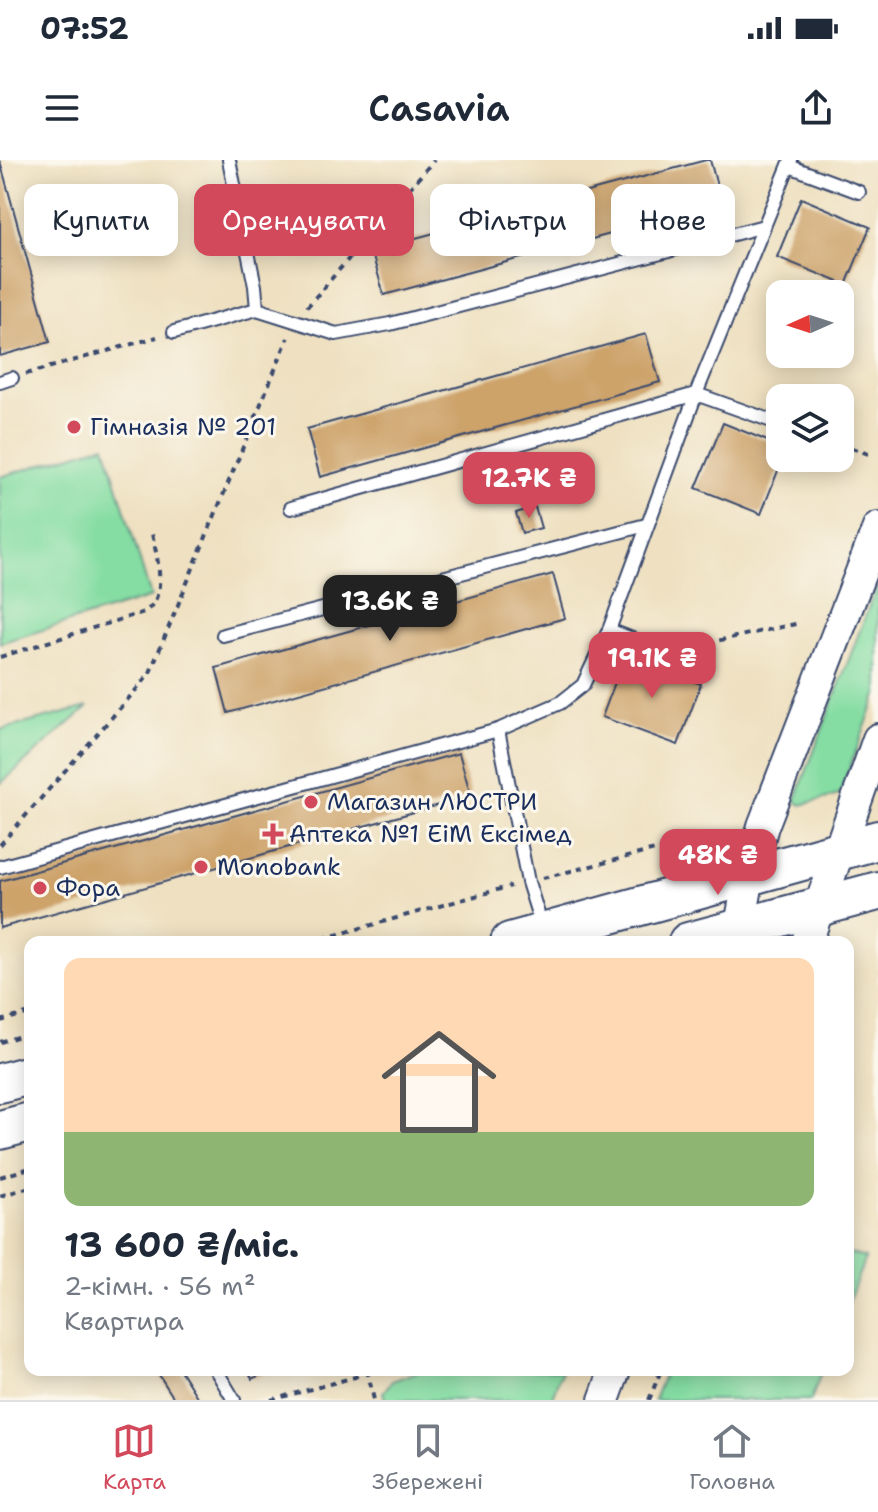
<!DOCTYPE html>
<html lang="uk">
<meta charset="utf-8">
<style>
body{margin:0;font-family:"Shantell Sans",sans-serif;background:#f6f6f7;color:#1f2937;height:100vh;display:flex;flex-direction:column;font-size:30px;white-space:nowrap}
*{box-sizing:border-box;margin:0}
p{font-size:26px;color:#747a83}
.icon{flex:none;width:44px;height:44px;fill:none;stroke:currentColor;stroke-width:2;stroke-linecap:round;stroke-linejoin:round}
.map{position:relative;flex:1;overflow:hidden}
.drawer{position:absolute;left:24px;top:776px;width:830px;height:440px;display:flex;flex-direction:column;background:#fff;border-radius:16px;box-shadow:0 4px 20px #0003}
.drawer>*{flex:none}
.banner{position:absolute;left:24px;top:24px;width:830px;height:72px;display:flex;gap:16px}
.needle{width:52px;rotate:267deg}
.fabs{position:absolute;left:766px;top:120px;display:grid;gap:16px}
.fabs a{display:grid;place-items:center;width:88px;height:88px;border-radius:16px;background:#fff;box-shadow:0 4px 20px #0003;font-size:40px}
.price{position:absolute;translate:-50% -68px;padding:0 18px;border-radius:16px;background:#d1495b;color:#fff;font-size:26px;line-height:52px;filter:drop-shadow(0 2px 4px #0008)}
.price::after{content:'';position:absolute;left:50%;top:48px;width:24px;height:18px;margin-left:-12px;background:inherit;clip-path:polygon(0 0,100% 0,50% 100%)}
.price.current{background:#222;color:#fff}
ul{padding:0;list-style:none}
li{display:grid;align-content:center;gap:16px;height:424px;padding:0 40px}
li+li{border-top:2px solid #e0e1e3}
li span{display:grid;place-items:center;height:248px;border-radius:16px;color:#555}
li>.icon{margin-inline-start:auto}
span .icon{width:144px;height:144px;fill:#fffc;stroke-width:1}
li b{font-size:34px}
.chip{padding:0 28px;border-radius:16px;background:#fff;box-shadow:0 4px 20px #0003;font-size:28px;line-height:72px}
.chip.current{background:#d1495b;color:#fff}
.status{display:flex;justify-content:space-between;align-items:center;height:56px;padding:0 40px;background:#fff;direction:ltr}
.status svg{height:22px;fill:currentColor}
header{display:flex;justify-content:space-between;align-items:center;height:104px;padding:0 40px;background:#fff;font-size:36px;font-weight:600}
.dock{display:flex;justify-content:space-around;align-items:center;height:112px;border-top:2px solid #e0e1e3;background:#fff;font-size:22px;color:#747a83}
.dock a{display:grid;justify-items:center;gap:4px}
.dock .current{color:#d1495b}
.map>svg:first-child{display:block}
.green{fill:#85dda3;stroke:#508680;stroke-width:2}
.building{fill:#cda36a}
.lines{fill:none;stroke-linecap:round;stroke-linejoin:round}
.service-casing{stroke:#3b4a6d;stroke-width:16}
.tertiary-casing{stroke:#3b4a6d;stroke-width:34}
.primary-casing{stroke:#3b4a6d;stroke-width:42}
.path{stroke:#3b4a6d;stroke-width:4;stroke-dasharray:6 6;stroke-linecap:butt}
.service{stroke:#fff;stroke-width:12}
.tertiary{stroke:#fff;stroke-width:30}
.primary{stroke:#fff;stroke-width:38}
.poi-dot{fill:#d1495b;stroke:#fbf7ec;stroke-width:3}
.labels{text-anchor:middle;stroke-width:6;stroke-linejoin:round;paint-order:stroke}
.poi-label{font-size:24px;fill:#1b2f5e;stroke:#fbf7ec;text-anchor:start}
</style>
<div class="status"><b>07:52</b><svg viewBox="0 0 49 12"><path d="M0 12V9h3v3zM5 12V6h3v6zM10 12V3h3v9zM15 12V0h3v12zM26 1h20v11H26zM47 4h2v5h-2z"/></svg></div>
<header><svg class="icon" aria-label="menu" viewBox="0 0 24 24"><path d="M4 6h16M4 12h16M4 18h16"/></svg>Casavia<svg class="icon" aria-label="share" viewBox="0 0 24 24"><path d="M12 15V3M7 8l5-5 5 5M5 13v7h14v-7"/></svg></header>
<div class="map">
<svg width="878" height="1240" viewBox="0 0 878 1240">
<rect width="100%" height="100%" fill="#fbf7ec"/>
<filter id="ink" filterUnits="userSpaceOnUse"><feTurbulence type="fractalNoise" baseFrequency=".0125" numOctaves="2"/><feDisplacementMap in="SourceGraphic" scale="16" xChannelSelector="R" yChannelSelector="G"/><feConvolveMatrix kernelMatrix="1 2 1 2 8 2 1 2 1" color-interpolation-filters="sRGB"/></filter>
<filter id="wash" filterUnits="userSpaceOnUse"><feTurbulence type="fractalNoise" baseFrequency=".006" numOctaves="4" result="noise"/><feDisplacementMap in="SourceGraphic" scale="32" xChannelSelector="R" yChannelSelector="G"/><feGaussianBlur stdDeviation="1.8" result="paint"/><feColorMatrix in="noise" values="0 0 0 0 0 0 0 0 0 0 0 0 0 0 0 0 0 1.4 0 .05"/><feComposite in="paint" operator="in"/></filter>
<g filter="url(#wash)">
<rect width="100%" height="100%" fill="#eee0c0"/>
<!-- green -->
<g class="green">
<polygon points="105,285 151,437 0,483 0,317"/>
<polygon points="878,423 878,533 839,635 801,645 795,641"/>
<polygon points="88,547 0,624 0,570"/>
<polygon points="848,1093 865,1098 848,1143"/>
<polygon points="422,1210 562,1210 551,1240 385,1240 383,1232 392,1221"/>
<polygon points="666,1210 822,1210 811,1240 654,1240"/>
</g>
<g id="blocks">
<!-- building -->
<g class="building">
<polygon points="706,0 710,0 722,44 384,135 371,90"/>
<polygon points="0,1 50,182 0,196"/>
<polygon points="801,38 870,67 846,125 777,97"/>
<polygon points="646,174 660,222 320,317 307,269"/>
<polygon points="723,263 780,286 780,298 783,298 761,354 696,328"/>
<polygon points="535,347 541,368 522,373 516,353"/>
<polygon points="553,414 565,458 228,553 216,508"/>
<polygon points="625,496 701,524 678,585 602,557"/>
<polygon points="459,593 471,636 0,768 0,721"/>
<polygon points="156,1210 180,1210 199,1240 175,1240"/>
<polygon points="248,1210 270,1210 252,1219"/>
</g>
</g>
</g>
<g filter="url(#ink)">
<use href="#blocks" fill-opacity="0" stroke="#3b4a6d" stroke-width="2"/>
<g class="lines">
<defs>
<g id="service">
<polyline points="229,0 255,126 257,149 336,174 390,164 764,66"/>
<polyline points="789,6 859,32"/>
<polyline points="174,172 257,149"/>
<polyline points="0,222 12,218"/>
<polyline points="291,348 696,234 769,260"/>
<polyline points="609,470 666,492"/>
<polyline points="223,475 646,365"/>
<polyline points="498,570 528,722 543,770"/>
<polyline points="0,707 498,570 560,543 583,525 609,470 696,234 791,0"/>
<polyline points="216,1210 234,1240"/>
</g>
<g id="tertiary">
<polyline points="737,782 749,716 763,666 878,368"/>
<polyline points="807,782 878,579"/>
<polyline points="604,1240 615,1210"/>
</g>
<g id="primary">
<polyline points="510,782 878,680"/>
<polyline points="688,782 878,731"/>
<polyline points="0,923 30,915"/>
<polyline points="0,970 30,962"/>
</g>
</defs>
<!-- service casing -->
<use href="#service" class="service-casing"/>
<!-- tertiary casing -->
<use href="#tertiary" class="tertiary-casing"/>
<!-- primary casing -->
<use href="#primary" class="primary-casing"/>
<!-- path -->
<g class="path">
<polyline points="307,147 434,0"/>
<polyline points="26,214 157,177"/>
<polyline points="840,284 869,294"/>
<polyline points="684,488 800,463"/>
<path d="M0,497L144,452C170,437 156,394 151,369"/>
<polyline points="0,685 149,515 288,178"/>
<polyline points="543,718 715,675"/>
<polyline points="311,782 511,726"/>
<polyline points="0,861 30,853"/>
<polyline points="0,882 30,873"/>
<polyline points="0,1017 30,1008"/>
<polyline points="0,1036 30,1027"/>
<polyline points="367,1210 374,1240"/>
<polyline points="271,1240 355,1217 366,1210"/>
<polyline points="649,1240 661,1210"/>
</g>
<!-- service -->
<use href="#service" class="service"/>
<!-- tertiary -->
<use href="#tertiary" class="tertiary"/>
<!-- primary -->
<use href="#primary" class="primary"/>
</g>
</g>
<!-- markers -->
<g class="poi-dot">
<circle cx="74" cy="267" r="8"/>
<circle cx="311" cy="642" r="8"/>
<path d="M269 662h8v8h8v8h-8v8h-8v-8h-8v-8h8z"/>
<circle cx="201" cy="707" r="8"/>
<circle cx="40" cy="728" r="8"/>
</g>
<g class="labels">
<!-- poi labels -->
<g class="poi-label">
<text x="90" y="275">Гімназія № 201</text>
<text x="327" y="650">Магазин ЛЮСТРИ</text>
<text x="289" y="682">Аптека №1 EiM Ексімед</text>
<text x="217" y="715">Monobank</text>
<text x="56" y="736">Фора</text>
</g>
</g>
</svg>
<div class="fabs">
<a><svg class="needle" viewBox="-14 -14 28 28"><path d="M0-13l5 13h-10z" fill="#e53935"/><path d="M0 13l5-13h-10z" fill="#747a83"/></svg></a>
<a><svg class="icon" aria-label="layers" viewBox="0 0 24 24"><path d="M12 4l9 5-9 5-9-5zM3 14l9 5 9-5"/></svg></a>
</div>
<b class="price" style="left:529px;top:360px">12.7K ₴</b>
<b class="price current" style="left:390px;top:483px">13.6K ₴</b>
<b class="price" style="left:652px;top:540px">19.1K ₴</b>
<b class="price" style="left:718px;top:737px">48K ₴</b>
<div class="banner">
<a class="chip">Купити</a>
<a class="chip current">Орендувати</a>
<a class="chip">Фільтри</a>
<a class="chip">Нове</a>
</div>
<section class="drawer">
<ul>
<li><span style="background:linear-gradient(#ffd9b3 70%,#8fb573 0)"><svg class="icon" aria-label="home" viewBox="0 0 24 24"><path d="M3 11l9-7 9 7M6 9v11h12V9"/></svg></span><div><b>13 600 ₴/міс.</b><p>2-кімн. · 56 m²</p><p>Квартира</p></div></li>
</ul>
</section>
</div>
<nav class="dock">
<a class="current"><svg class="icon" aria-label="map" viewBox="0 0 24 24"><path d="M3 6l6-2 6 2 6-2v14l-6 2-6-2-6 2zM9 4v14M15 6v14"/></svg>Карта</a>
<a><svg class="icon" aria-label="saved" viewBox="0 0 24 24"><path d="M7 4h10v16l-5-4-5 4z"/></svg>Збережені</a>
<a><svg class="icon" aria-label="home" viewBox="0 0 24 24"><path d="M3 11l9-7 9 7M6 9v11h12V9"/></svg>Головна</a>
</nav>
